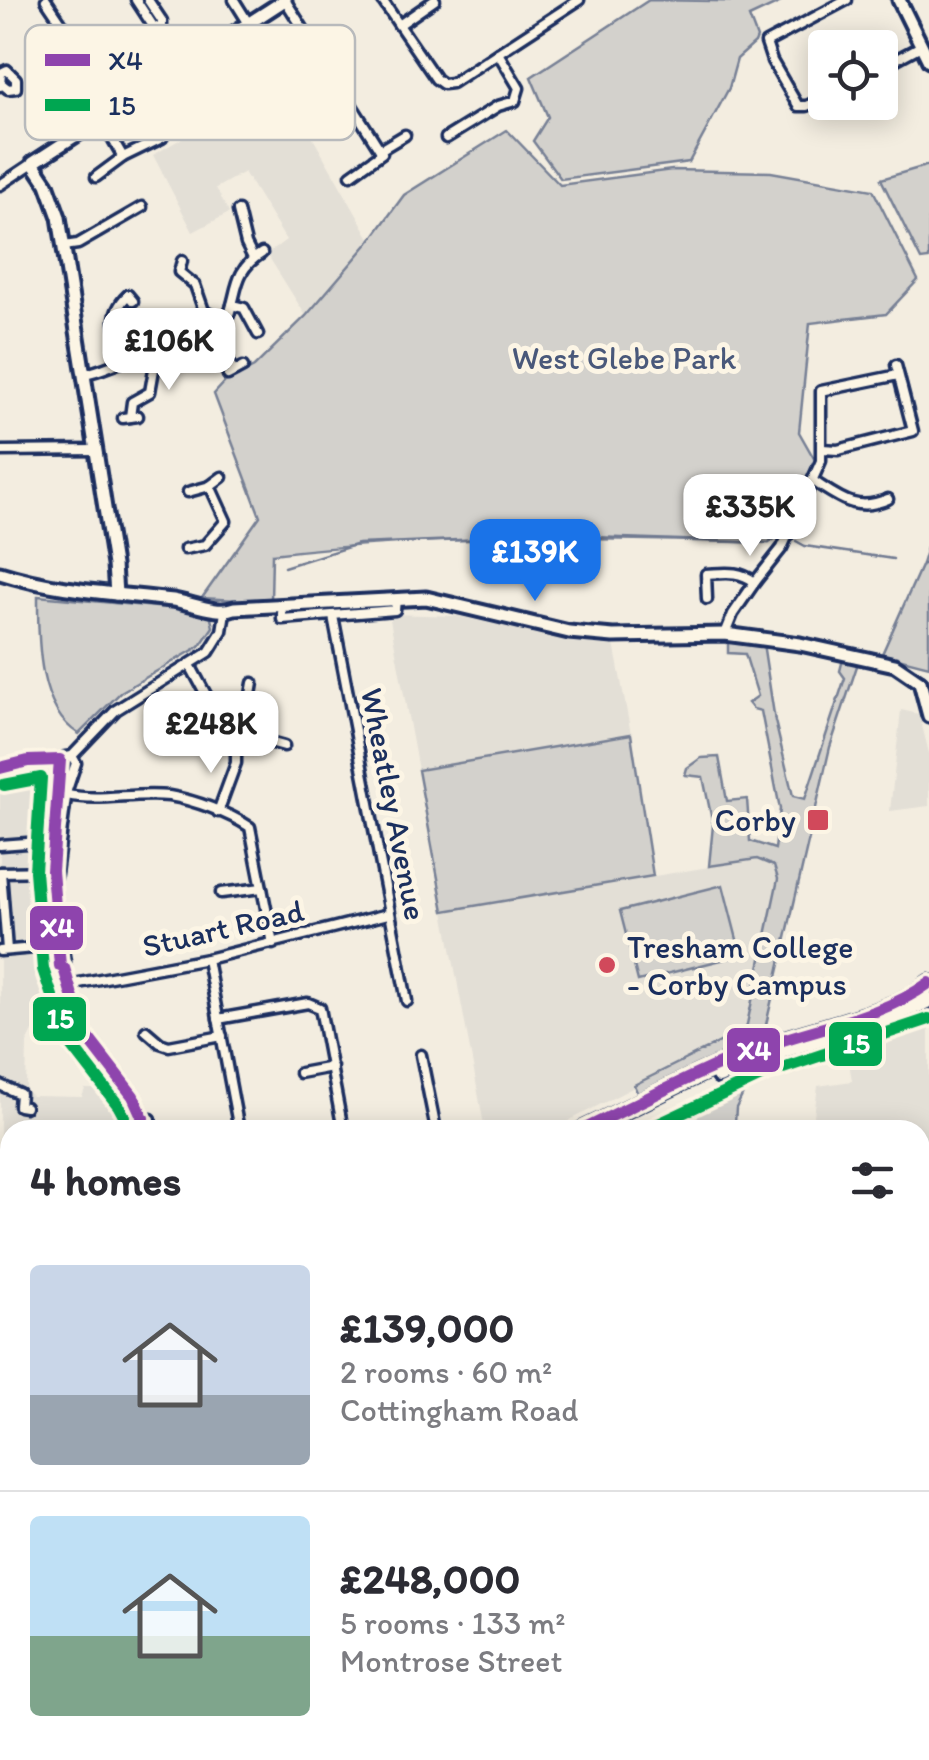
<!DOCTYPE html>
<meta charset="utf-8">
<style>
body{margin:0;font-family:Itim,sans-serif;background:#f7f7f7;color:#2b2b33;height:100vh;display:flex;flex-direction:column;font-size:38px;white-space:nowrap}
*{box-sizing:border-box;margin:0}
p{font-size:32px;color:#7c7c81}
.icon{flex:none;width:55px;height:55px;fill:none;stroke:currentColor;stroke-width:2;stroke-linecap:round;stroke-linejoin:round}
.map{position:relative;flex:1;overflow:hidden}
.panel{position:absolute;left:0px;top:1120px;width:930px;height:640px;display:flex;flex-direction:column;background:#fff;border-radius:30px 30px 0 0;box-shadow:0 5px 25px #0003}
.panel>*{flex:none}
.fabs{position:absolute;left:808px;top:30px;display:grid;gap:20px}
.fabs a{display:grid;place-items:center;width:90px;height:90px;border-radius:10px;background:#fff;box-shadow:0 5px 25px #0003;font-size:50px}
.price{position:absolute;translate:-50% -85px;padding:0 22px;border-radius:20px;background:#fff;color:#222;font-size:32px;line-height:65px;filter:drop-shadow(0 2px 5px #0008)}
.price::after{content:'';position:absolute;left:50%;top:60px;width:30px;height:22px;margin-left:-15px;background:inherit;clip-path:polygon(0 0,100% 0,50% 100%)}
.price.active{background:#1a73e8;color:#fff}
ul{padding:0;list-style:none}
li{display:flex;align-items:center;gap:30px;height:250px;padding:0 30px}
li+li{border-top:2px solid #e1e1e2}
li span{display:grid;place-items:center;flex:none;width:280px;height:200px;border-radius:10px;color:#555}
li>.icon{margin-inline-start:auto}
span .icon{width:120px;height:120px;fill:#fffc;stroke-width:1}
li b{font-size:42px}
h2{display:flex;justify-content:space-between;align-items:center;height:120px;padding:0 30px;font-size:42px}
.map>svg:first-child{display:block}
.built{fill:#e3dfd6}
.green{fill:#d3d1cc;stroke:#778095;stroke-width:2.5}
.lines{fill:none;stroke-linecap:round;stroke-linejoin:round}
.stream{stroke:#707a91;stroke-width:2.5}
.street-casing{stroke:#1b2f5e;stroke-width:15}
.secondary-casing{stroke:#1b2f5e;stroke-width:19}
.primary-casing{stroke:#1b2f5e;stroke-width:20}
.highway-casing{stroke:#1b2f5e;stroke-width:21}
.street{stroke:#fcf5e5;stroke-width:8}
.secondary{stroke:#fcf5e5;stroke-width:11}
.primary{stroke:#fcf5e5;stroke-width:12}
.highway{stroke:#fcf5e5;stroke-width:14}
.bus-1-casing{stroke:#fcf5e5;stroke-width:20}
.bus-2-casing{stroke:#fcf5e5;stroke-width:20}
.bus-1{stroke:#8e44ad;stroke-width:12}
.bus-2{stroke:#00a651;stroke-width:12}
.poi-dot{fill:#d1495b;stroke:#fcf5e5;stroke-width:4}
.labels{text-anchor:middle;stroke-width:10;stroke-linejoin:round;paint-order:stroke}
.park-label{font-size:32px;fill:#49587a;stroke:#fcf5e5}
.street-label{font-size:32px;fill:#1b2f5e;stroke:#fcf5e5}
.poi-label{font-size:32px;fill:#1b2f5e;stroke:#fcf5e5;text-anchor:end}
.key{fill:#fcf5e5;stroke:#b8babc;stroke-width:2.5}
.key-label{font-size:28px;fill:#1b2f5e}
.line-badge{stroke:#fcf5e5;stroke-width:4}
.badge-label{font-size:28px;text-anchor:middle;font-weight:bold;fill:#fff}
</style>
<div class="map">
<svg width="929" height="1760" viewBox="0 0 929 1760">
<rect width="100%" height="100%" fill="#f3ede0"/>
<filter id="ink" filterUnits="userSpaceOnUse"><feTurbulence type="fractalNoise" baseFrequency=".01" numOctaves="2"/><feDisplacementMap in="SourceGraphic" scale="20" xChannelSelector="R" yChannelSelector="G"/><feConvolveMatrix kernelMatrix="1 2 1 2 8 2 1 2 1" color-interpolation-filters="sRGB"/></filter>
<g filter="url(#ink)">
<!-- built -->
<g class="built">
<polygon points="195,73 215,104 234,93 255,127 293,103 371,240 306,316 267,254 286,240 244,172 216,188 229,213 193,232 153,155 200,128 176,85"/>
<polygon points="389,614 457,616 553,636 614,644 631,734 418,770"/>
<polygon points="901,710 919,714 929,753 929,806 890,811"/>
<polygon points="47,770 55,779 50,906 74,1019 64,1025 33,1031 27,1043 26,1090 32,1096 82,1097 85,1089 103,1089 125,1113 125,1130 10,1130 10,1193 0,1191 0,776"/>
<polygon points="757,859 774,866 778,878 746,1029 551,1130 485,1130 444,911"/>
<polygon points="929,1011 929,1358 920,1356 920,1130 812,1130 818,1086 852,1081 845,1038"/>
<polygon points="920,1481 929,1487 929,1760 628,1760 630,1750 920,1750"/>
</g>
<!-- green -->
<g class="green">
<polygon points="649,0 781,2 749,17 757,38 755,43 737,59 729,88 689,162 561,179 533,141 548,117 531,77"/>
<path d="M507,130L560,185L672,170L771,172L873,190L918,280L886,314L810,323L799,432L816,462L769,543C603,538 438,534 272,554L271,602L202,598L260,516L214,394L225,382L254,367L306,316L371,240L404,195Z"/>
<polygon points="929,165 929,259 921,260 881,179"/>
<polygon points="929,541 929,666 882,654 922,564"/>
<path d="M38,596L200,611L211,618L213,627L200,646L121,692L79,734C37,709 38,638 38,596Z"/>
<polygon points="728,638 763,643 775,721 793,796 805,799 845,678 840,671 843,659 859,660 830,747 762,1042 639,1097 634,1085 746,1029 778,879 774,866 757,859 709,866 713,825 703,777 685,775 687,768 701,758 719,757 727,801 747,799 750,841 775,849 780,809 761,711 753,709 748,703 758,696 745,654 728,653"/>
<polygon points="631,734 653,876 444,911 418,770"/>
<polygon points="723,885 741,955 638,981 620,911"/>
<polygon points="751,1078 736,1108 735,1123 742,1125 740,1130 660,1130 656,1118"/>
</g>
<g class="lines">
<!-- stream -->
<g class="stream">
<polyline points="796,541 805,546 893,559"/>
<polyline points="922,564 929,564"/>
<polyline points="284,567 358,544 562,536 769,543 780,535"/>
</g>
<defs>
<g id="street">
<polyline points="46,0 118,107"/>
<polyline points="136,0 153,26 162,30 184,66"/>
<polyline points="148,0 162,21 162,30"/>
<polyline points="234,0 249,24"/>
<polyline points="285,0 382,153 351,175"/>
<polyline points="382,0 436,79 443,84 452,83 579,0"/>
<polyline points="399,25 435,0"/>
<polyline points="880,68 921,46"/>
<polyline points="0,86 1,73 7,70 16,79 16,88 8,89 2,84"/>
<polyline points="825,97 807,106 798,106 772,61 766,43 847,0"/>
<polyline points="101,119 123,157 162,138"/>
<polyline points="446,138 498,106 515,101 519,88 498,53"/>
<polyline points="380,150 405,135"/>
<polyline points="96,177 123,157"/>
<polyline points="0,185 33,163"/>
<polyline points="238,211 246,244 253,258"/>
<polyline points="64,246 78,244 142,207"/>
<polyline points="182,261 179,272 195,285 204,311 226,323"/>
<polyline points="232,305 244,308 258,334"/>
<polyline points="213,341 235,371"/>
<path d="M130,359C117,335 105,317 128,295L133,301"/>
<path d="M84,374C103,371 118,361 135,358C170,351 201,369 224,326C240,297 229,273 262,253"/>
<polyline points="228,375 243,367"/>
<polyline points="130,417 132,402 150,392 156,358"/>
<polyline points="123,418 138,416"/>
<polyline points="822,449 838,450 913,431 896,365"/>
<polyline points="0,451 96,450"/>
<path d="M813,481C840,498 856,513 888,499"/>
<polyline points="188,492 210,486 222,477"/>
<polyline points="185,549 205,545 226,521 210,486"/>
<path d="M707,599L706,574C725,573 739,570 755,582"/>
<polyline points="282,613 282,619 395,610 396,599"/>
<polyline points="333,616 407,1001"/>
<polyline points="725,634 733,614 755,582 782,548 821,461 821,391 898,375"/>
<polyline points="190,665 236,750 236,763 218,812"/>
<polyline points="244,735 284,746"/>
<polyline points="233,740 244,735 253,683"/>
<path d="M60,760L52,871L60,945L63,950C69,981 70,1012 88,1041C105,1067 134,1087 143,1118"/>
<polyline points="0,768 72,756 116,710 209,652 222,631 225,612"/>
<path d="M67,795C101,802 134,792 169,796C194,800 229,813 250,827L273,944"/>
<polyline points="0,845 54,841"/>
<polyline points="0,872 52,871"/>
<polyline points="1,872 7,950"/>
<polyline points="55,881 67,790 76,763 72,756"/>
<polyline points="221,893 262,888"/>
<polyline points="0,951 46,947"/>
<polyline points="207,959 239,1130"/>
<polyline points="68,985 207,959 388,914"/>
<polyline points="218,1019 308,1003 320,1008 343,1130"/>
<polyline points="146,1031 160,1043 169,1046 222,1036"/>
<polyline points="421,1055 436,1130"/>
<polyline points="300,1073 332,1067"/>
<polyline points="0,1085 20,1094 19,1106 25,1107"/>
<polyline points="143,1118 151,1119 151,1130"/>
<polyline points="140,1127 142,1130"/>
<polyline points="0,1263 10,1266"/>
<polyline points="2,1384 10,1289"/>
<polyline points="0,1607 10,1603"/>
<polyline points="6,1636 10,1637"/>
<polyline points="0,1682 10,1695"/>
<polyline points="103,1750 128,1760"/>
<polyline points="295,1750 300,1760"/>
<polyline points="393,1750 400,1760"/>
<polyline points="520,1750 528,1760"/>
<polyline points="10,1760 17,1750"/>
<polyline points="178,1760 183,1750"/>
<polyline points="244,1760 247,1750"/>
<polyline points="368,1760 384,1750"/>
<polyline points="409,1760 423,1750"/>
<polyline points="844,1760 844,1750"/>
</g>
<g id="secondary">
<polyline points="899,0 929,61"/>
<path d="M0,573C57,591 114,593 173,600C192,603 217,615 234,608L426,598L569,632L613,636L725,634L800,644L895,665L920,682"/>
<polyline points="116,594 114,565 59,217 47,184 33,163 285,0"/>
<polyline points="920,682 929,716"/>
<polyline points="0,1384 10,1385"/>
</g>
<polyline id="primary" points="0,1468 10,1459"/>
<g id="highway">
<path d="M719,1076C786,1044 860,1030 929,1000"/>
<path d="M583,1130C643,1102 703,1069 765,1046C810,1029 895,1014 929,983"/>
<polyline points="0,1207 10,1211"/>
</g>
</defs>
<!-- street casing -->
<use href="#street" class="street-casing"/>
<!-- secondary casing -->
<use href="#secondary" class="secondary-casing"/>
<!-- primary casing -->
<use href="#primary" class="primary-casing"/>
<!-- highway casing -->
<use href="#highway" class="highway-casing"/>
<!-- street -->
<use href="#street" class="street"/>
<!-- secondary -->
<use href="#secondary" class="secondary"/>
<!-- primary -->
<use href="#primary" class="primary"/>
<!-- highway -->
<use href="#highway" class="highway"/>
<defs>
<g id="bus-1">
<polyline points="0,768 28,761 60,760 52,871 60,966 64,968 82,1030 133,1096 143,1118 139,1125 142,1130"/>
<path d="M583,1130C643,1101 702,1069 765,1046C820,1026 881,1018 929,983"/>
</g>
<g id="bus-2">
<polyline points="4,785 41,778 35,871 43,969 66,1038 118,1105 124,1116 122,1130"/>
<polyline points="646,1130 765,1074 929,1019"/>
</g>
</defs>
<!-- bus-1 casing -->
<use href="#bus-1" class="bus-1-casing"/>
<!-- bus-2 casing -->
<use href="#bus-2" class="bus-2-casing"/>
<!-- bus-1 -->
<use href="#bus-1" class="bus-1"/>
<!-- bus-2 -->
<use href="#bus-2" class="bus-2"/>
</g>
</g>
<!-- markers -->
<g class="poi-dot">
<rect x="806" y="808" width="24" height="24" rx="5"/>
<circle cx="607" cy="965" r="10"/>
</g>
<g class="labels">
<!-- park labels -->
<g class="park-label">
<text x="624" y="369">West Glebe Park</text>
</g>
<!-- street labels -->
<g class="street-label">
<text transform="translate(394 804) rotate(79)" y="11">Wheatley Avenue</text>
<text transform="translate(223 928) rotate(-13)" y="11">Stuart Road</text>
</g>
<!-- poi labels -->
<g class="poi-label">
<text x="796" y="831">Corby</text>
<text x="627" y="958" text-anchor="start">Tresham College<tspan x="627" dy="37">- Corby Campus</tspan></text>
</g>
</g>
<!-- legend -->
<rect x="25" y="25" width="330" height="115" rx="15" class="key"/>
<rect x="45" y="54" width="45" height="12" fill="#8e44ad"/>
<rect x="45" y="99" width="45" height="12" fill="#00a651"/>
<g class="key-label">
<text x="108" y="70">X4</text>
<text x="108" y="115">15</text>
</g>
<g class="line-badge">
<rect x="28" y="904" width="57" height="48" rx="10" fill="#8e44ad"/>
<rect x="31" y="995" width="57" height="48" rx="10" fill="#00a651"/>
<rect x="827" y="1020" width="57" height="48" rx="10" fill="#00a651"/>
<rect x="725" y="1026" width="57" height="48" rx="10" fill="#8e44ad"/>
</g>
<g class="badge-label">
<text x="57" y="937">X4</text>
<text x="60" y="1028">15</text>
<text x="856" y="1053">15</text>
<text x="754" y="1060">X4</text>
</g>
</svg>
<div class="fabs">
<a><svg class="icon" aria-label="locate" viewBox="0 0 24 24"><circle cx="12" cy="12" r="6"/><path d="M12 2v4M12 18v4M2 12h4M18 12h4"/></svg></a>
</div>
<b class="price" style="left:169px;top:393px">£106K</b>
<b class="price" style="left:750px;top:559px">£335K</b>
<b class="price active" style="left:535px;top:604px">£139K</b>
<b class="price" style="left:211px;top:776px">£248K</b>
<section class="panel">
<h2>4 homes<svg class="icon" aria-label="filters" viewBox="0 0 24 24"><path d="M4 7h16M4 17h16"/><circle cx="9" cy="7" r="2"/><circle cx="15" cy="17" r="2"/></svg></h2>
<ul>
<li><span style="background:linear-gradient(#c9d6e8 65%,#9aa5b1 0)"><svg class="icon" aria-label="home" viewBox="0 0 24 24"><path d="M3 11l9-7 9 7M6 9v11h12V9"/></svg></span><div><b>£139,000</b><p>2 rooms · 60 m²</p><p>Cottingham Road</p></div></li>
<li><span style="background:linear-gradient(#bfe0f5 60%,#7fa58c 0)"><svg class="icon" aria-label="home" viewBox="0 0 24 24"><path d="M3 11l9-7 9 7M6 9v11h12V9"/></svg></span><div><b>£248,000</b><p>5 rooms · 133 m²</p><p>Montrose Street</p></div></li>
</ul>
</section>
</div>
